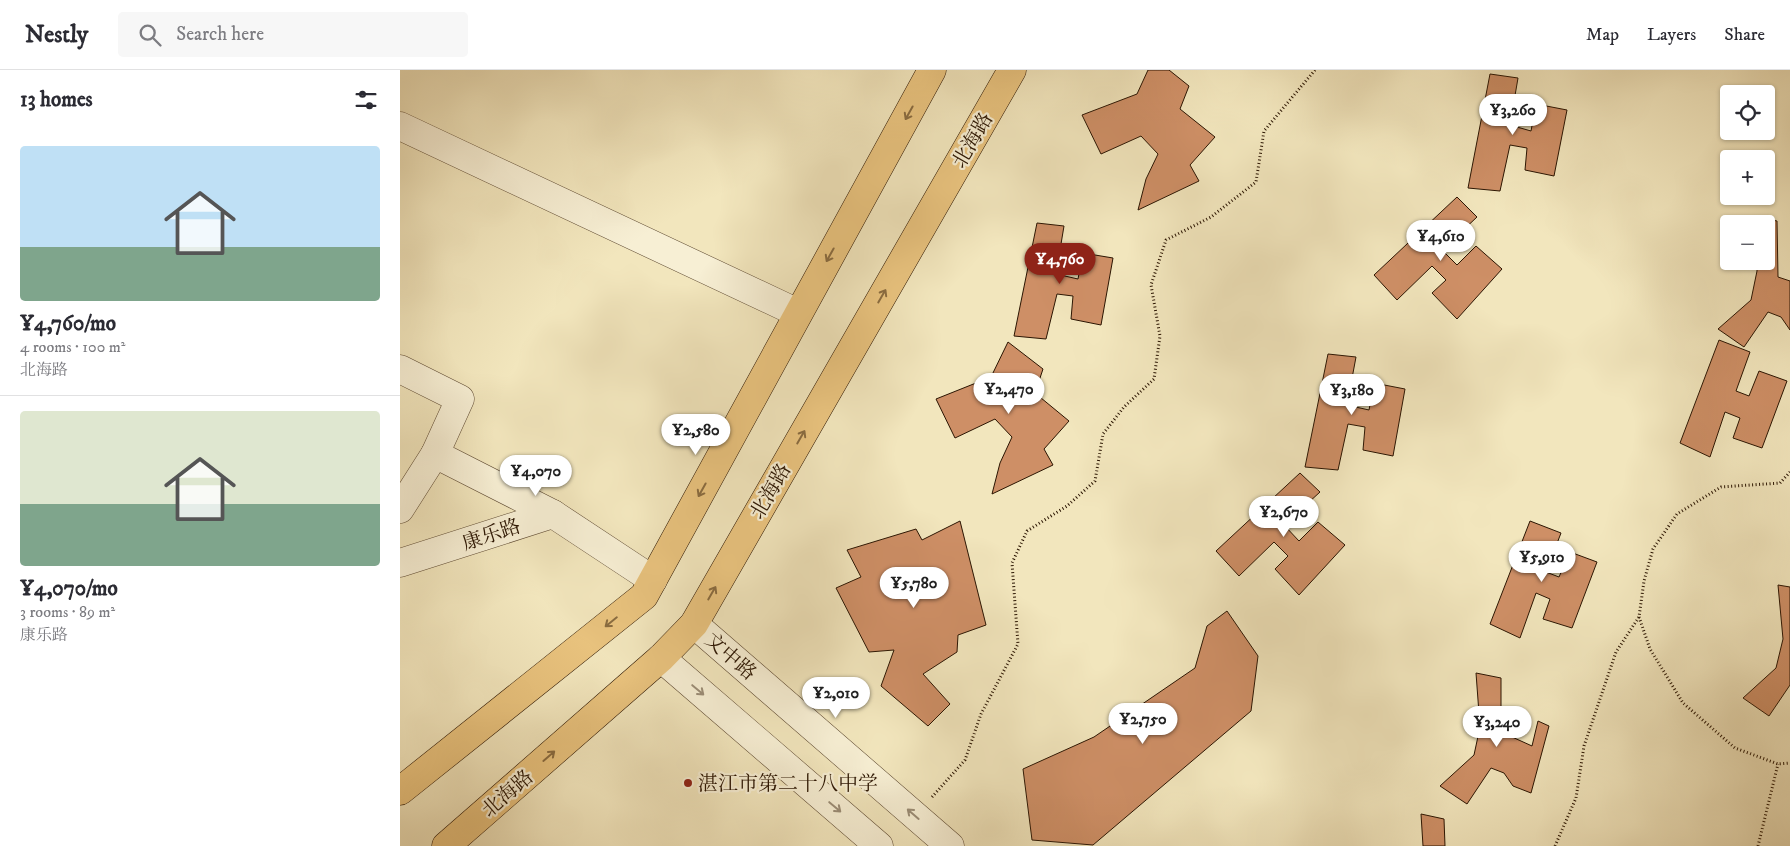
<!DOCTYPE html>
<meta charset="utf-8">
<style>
body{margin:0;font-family:"IM FELL DW Pica","Noto Serif SC",serif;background:#f7f7f7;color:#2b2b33;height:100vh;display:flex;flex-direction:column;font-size:19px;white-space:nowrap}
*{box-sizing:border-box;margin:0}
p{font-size:16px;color:#7c7c81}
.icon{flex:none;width:28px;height:28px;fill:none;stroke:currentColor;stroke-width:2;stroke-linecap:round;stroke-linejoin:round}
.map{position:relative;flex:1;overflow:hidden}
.panel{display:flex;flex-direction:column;background:#fff;width:400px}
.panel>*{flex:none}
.fabs{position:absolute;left:1320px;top:15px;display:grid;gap:10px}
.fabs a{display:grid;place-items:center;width:55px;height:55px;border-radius:5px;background:#fff;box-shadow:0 1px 4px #0004;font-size:25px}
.price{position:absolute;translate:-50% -42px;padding:0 11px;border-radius:18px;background:#fff;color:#222;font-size:16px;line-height:32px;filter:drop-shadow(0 1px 2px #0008)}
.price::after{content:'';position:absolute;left:50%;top:30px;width:15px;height:11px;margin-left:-8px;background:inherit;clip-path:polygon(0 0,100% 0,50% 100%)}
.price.current{background:#8f2418;color:#fff}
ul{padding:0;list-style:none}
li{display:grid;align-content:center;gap:10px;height:265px;padding:0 20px}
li+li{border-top:1px solid #e1e1e2}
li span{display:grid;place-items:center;height:155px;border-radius:5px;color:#555}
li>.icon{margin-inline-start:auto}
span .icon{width:90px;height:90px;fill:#fffc;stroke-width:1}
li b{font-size:21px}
h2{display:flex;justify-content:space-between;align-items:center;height:60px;padding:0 20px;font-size:21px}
header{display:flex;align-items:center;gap:30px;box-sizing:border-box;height:70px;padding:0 25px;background:#fff;border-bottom:1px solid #e1e1e2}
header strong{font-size:24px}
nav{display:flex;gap:28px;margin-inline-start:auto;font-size:18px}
.search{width:350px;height:45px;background:#f7f7f7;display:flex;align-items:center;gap:12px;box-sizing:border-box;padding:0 18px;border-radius:5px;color:#7c7c81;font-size:19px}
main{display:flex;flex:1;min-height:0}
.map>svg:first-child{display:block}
.building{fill:#ce8f66;stroke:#2b1502}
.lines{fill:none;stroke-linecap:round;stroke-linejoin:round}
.minor-casing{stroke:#5d4931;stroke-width:29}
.major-casing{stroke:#2b1502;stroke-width:29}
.path{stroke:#2b1502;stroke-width:3;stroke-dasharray:1 2.5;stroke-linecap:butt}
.minor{stroke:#f7efd4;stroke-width:28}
.major{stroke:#e9c37e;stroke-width:28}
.oneway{stroke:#8a6c40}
.oneway2{stroke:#9b8d76}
.poi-dot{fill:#8f2418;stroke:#f7efd4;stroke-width:2}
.labels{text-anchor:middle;stroke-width:4.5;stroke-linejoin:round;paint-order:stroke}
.street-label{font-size:20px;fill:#2b1502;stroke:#f7efd4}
.poi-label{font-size:20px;fill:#2b1502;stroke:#f7efd4;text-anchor:start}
</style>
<header>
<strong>Nestly</strong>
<div class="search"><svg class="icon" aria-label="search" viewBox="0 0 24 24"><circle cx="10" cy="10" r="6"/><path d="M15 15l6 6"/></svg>Search here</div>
<nav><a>Map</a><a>Layers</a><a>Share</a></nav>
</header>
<main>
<section class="panel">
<h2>13 homes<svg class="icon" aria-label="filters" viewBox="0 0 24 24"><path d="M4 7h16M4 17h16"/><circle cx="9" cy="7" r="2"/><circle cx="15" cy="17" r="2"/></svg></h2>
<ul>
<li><span style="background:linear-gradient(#bfe0f5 65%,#7fa58c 0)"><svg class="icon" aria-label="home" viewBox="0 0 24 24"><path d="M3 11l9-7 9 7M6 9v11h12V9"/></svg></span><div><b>¥4,760/mo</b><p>4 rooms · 100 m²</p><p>北海路</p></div></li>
<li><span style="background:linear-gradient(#dfe7d0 60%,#7fa58c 0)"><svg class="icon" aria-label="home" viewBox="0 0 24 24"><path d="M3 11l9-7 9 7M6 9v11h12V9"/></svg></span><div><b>¥4,070/mo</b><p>3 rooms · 89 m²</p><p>康乐路</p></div></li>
</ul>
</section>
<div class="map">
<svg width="1390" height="776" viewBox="0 0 1390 776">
<rect width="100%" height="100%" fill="#f2e6bd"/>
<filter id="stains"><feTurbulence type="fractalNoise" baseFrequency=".004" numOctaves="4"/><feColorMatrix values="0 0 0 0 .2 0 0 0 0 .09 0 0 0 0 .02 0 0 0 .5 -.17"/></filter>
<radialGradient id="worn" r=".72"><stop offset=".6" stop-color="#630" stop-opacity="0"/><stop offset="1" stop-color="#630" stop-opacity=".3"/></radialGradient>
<!-- building -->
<g class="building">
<polygon points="748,0 769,0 789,16 780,39 815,67 790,95 799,111 738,140 746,109 758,84 741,66 701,84 682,45 737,24"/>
<polygon points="1090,4 1118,8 1110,55 1131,61 1136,34 1167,40 1154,106 1125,100 1127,78 1110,75 1100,121 1068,118"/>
<polygon points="1057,127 1077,147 1042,180 1057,195 1076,176 1102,199 1057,249 1032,223 1046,210 1032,196 997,230 974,205"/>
<polygon points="1353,146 1377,151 1378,207 1390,211 1390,260 1381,247 1368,242 1344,277 1318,259 1351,230 1357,201 1357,191 1366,191 1366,154 1354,154"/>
<polygon points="637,153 664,156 656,204 678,209 683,183 713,188 701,255 671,249 673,226 657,224 646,269 614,266"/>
<polygon points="1319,270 1350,282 1336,321 1349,326 1359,301 1387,311 1362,378 1333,368 1340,348 1325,342 1310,387 1280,373"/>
<polygon points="608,272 643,299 635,323 669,351 644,379 653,395 592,424 600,393 612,367 595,349 555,368 536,329 591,307"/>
<polygon points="928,284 956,287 947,335 969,340 974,313 1005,319 993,386 963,380 965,357 948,354 938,400 905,397"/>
<polygon points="900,403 920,422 884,455 899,471 918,452 945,475 899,525 875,499 888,486 874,472 839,506 816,481"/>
<polygon points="560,451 586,555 558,565 557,582 523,604 550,634 528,656 481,616 494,580 469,582 436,518 461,507 447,480 516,459 522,470"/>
<polygon points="1130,451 1161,463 1146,502 1159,507 1170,482 1197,492 1172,558 1143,549 1150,529 1136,523 1120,568 1090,554"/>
<polygon points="1378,515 1390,517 1390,615 1369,646 1343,628 1376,598 1383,569"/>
<polygon points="827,541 858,586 851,641 693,775 632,770 623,699 694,667 795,598 807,556"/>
<polygon points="1076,603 1101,608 1101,662 1132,676 1138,651 1149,656 1131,723 1113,716 1104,703 1091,698 1067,734 1040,716 1074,685 1080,657"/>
<polygon points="1021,744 1044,749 1045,776 1023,776"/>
</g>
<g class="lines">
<defs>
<g id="minor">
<polyline points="0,56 398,243"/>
<polyline points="0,299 60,329 35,384"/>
<polyline points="0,439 35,384 153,444"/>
<polyline points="0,493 153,444 253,510"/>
<polyline points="294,554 550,776"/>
<polyline points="261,588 479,776"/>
</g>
<g id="major">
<polyline points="0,721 244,526 532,0"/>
<polyline points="46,776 261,588 294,554 612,0"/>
</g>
</defs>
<!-- minor casing -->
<use href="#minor" class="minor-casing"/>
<!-- major casing -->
<use href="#major" class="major-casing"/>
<!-- path -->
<g class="path">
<polyline points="1239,547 1250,579 1283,633 1335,678 1378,694 1390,693"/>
<polyline points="532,727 565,690 581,644 618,574 612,493 627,461 667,436 695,411 703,364 724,337 754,309 760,266 751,215 766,170 811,147 856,112 864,61 915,0"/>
<polyline points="1155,776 1176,728 1184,676 1216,582 1239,547 1244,511 1253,479 1277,444 1321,417 1380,413 1390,402"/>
<polyline points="1358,776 1378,694"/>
</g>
<!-- minor -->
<use href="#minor" class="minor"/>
<!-- major -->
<use href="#major" class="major"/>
</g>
<!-- one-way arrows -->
<defs><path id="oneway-shaft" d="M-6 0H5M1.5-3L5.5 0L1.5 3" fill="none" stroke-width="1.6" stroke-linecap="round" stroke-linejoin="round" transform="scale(1.25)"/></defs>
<g class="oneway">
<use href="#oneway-shaft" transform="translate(509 43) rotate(119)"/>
<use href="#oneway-shaft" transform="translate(430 185) rotate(119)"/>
<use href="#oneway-shaft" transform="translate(482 226) rotate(-60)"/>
<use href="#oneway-shaft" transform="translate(401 367) rotate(-60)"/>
<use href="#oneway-shaft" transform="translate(302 420) rotate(119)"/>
<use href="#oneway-shaft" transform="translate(312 523) rotate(-60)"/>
<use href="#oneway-shaft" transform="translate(211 552) rotate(141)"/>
<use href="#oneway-shaft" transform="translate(149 686) rotate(-41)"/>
</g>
<g class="oneway2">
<use href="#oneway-shaft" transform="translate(298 620) rotate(40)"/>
<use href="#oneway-shaft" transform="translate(435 737) rotate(40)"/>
<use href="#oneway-shaft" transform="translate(513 744) rotate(-139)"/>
</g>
<!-- markers -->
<circle class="poi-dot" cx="288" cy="713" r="5"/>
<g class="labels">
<!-- street labels -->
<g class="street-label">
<text transform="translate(572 70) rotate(-60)" y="7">北海路</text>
<text transform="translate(370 421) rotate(-60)" y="7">北海路</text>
<text transform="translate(91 464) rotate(-18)" y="7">康乐路</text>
<text transform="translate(331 586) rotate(41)" y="7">文中路</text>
<text transform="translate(107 723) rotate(-41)" y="7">北海路</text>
</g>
<!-- poi labels -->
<g class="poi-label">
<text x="298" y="720">湛江市第二十八中学</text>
</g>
</g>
<rect width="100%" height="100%" filter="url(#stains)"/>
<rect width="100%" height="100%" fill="url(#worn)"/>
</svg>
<div class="fabs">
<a><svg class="icon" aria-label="locate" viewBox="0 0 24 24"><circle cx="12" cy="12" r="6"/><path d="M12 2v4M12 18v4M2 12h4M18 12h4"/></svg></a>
<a>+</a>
<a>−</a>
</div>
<b class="price" style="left:1113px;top:66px">¥3,260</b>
<b class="price" style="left:1041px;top:192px">¥4,610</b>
<b class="price current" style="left:660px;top:215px">¥4,760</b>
<b class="price" style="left:609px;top:345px">¥2,470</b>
<b class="price" style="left:952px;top:346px">¥3,180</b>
<b class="price" style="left:296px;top:386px">¥2,580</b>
<b class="price" style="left:136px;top:427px">¥4,070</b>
<b class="price" style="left:884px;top:468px">¥2,670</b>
<b class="price" style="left:1142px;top:513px">¥5,910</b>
<b class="price" style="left:514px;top:539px">¥5,780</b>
<b class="price" style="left:436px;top:649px">¥2,010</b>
<b class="price" style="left:743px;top:675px">¥2,750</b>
<b class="price" style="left:1097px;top:678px">¥3,240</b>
</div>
</main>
